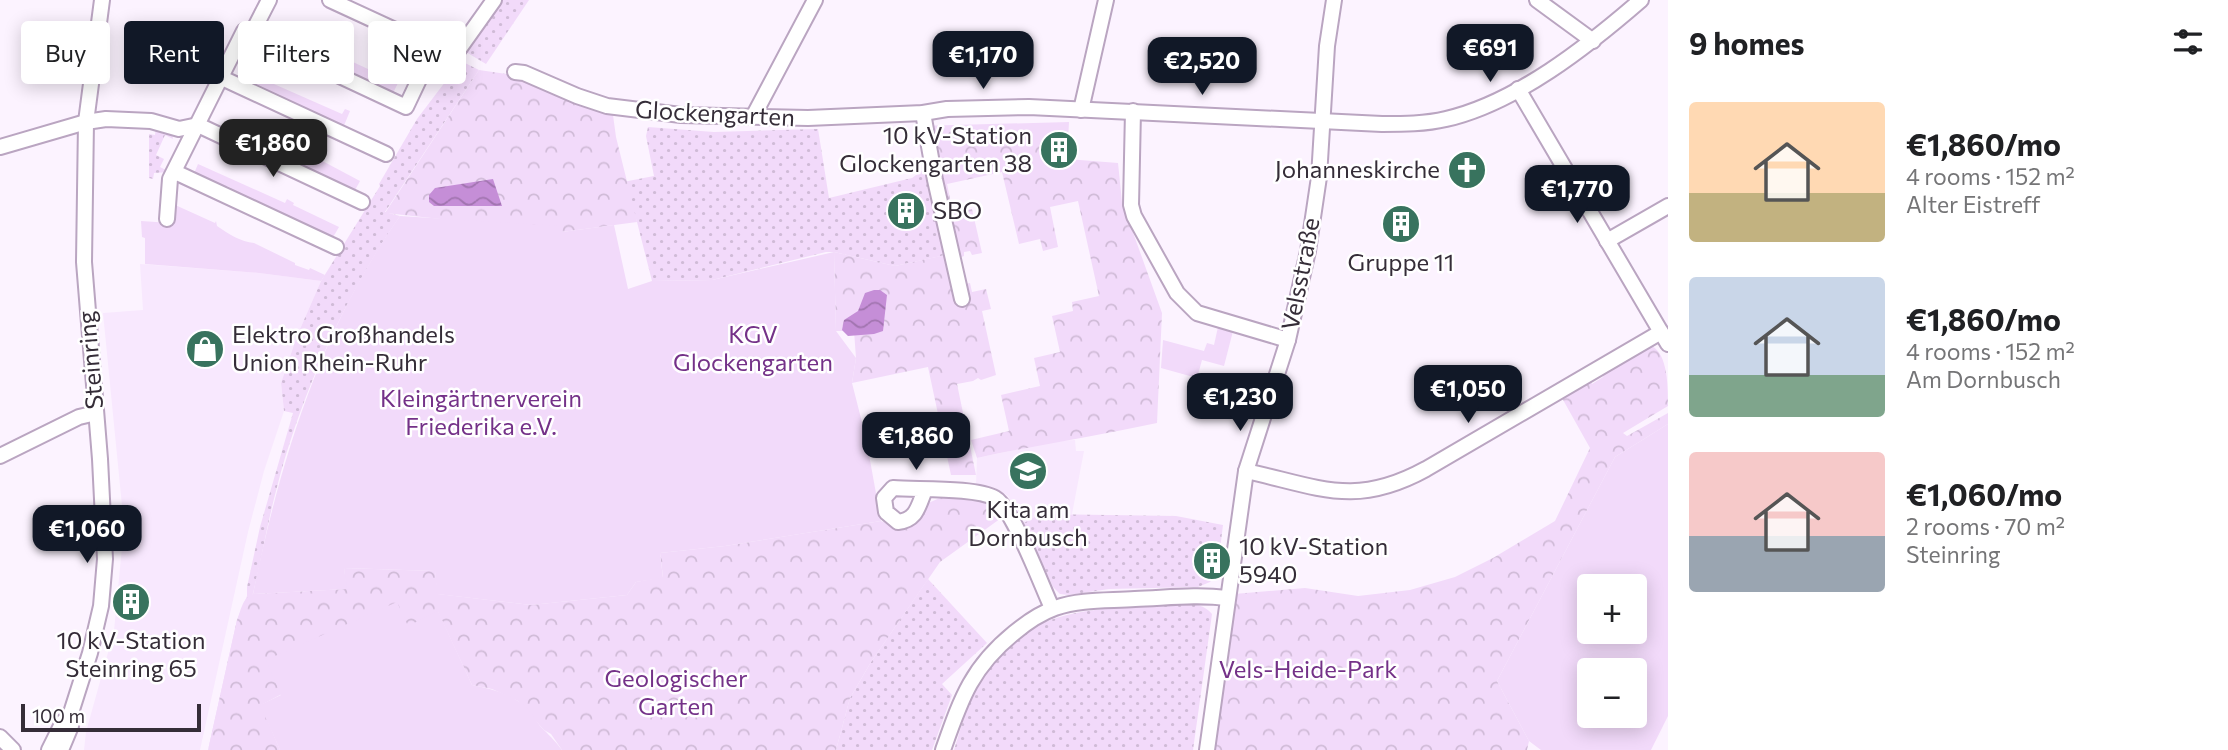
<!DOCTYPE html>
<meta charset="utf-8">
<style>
body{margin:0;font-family:Commissioner,sans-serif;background:#f2f2f2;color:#202124;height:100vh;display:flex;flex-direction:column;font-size:26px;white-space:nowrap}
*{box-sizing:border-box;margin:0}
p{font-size:23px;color:#757577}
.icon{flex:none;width:38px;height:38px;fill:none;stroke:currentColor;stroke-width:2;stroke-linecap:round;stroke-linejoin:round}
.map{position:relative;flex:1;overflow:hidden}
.panel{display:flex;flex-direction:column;background:#fff;width:560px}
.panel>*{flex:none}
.guide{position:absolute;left:21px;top:21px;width:665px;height:63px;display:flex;gap:14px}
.tools{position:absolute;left:1577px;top:574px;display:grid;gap:14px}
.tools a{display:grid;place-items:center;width:70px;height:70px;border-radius:7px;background:#fff;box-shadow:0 4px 18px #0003;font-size:35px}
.scale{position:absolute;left:21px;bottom:18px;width:180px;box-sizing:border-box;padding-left:7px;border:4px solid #352d38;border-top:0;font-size:19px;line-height:24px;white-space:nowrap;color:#352d38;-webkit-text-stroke:5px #fff;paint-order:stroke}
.price{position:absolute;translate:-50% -60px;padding:0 16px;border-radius:14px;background:#111827;color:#fff;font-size:23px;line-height:46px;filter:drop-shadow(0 2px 4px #0008)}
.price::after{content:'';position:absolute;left:50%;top:42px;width:21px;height:16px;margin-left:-10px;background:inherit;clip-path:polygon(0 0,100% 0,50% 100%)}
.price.current{background:#222;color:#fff}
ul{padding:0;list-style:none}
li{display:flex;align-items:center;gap:21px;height:175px;padding:0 21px}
li span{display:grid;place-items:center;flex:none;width:196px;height:140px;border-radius:7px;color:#555}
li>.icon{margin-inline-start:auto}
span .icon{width:84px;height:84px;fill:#fffc;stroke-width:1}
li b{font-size:30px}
h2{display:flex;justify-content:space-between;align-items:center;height:84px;padding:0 21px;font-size:30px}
.tag{padding:0 24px;border-radius:7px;background:#fff;box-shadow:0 4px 18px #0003;font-size:24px;line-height:63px}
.tag.current{background:#111827;color:#fff}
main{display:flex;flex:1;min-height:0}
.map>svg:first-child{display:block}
.built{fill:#f8e8fe}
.grass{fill:url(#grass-dots)}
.park{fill:url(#park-crowns)}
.garden{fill:#f2dafa;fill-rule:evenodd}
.water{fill:url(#water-waves)}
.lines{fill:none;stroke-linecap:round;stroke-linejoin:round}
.minor-casing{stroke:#baa5c1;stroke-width:18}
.minor{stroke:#fff;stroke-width:14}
.labels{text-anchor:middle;stroke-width:5;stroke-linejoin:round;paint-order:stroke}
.street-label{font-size:24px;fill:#352d38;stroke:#fff}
.poi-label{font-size:24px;fill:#352d38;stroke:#fff;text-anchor:start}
.park-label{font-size:24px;fill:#743188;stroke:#fff}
</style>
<main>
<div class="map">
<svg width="1668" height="750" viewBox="0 0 1668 750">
<defs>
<pattern id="grass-dots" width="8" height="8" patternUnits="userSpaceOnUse" patternTransform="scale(1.75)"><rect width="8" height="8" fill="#f2dafa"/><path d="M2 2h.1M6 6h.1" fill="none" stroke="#d0bbd7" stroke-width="1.8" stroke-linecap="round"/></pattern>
<pattern id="park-crowns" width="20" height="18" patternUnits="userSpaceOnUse" patternTransform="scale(1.75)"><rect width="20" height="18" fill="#f2dafa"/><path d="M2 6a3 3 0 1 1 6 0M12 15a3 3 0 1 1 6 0" fill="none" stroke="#d0bbd7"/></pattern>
<pattern id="water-waves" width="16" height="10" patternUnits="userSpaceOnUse" patternTransform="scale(1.75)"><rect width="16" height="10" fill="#c58ed7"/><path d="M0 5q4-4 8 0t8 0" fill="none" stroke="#a174af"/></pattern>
</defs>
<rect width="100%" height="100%" fill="#fcf3ff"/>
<!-- built -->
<g class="built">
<polygon points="140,264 259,273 321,281 297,336 281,383 284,411 264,471 248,532 200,750 84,750 86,732 114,631 124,526 103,313 143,310"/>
<polygon points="1075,440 1076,451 1084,451 1072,514 1040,514 1024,523 1008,496 996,488 976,484 977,458 1057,441"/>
</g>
<!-- grass -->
<g class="grass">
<polygon points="502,0 529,0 486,64 466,52"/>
<path d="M461,61L479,70L385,212L400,216C346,294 301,394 277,487C267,524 261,563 251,601C238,651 223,700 208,750L237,620L247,596V587L260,527L293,413L284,411L281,383L297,336L321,281L380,186L379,184L417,119Z"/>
<polygon points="156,126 172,133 173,139 165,135 156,155 164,159 160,167 170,172 154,173 153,179 149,178 149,134 155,135"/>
<polygon points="648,127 714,132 818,129 829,198 912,178 927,167 946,255 895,266 834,252 826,252 712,280 652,281 637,222 623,182 654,176 646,136"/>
<polygon points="1040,514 1176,516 1223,525 1217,574 1210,582 1198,587 1109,589 1069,595 1060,594 1053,587 1024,523"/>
<polygon points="928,579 987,643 942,684 952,695 932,750 836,750 850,698 871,662"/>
<path d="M1165,604C1181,604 1201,600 1212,614L1193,750H954C963,723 970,688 989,665C1035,606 1097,610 1165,604Z"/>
</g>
<!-- park -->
<g class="park">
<polygon points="479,70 514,75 613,115 616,137 637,222 562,232 385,213"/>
<path d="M1069,122L1067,159L1118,163L1122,202L1162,313L1157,423C1096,436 1037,445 977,458L971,440L1009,431L1001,395L1040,386L1034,358L1060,352L1052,316L1073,311L1072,302L1099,296L1078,201L1050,207L1058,247L1043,251L1040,239L1019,244L1002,172L947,184L953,213L972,209L982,253L972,255L970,251L964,252V256L959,258L965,284L970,283L972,292L986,289L991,309L982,311L996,375L981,380L978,378L973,381L957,384L976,475H951L928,367L852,383L856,358L854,331H836L834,252L895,266L945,255L917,126Z"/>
<path d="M1652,346C1668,355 1668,387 1668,406L1623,433L1627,436L1668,413V424L1615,457L1497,681L1529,741L1527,750H1214L1234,594L1305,588L1358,596L1410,590L1455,577L1493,558L1555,521L1590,448L1562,398L1591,380L1592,384L1603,377L1604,373Z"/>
<path d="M942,497C972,498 982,492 1004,516L940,562L871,662L850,698L836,750H562L551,734L544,730L518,701L492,689L472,685L438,612L261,705L280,750H208L237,620C241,611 242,598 253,594L346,589L344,568L435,571L438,594L531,605L627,595L636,582L663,577L660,553L725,546L881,521L895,527L926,504Z"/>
</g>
<!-- garden -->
<g class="garden">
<polygon points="265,15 268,16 267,22 398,83 391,97 260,34"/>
<polygon points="242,70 342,114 345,109 350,111 343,128 237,82"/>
<polygon points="268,136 313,156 360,181 354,192 260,151"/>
<polygon points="198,164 285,203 287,199 294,203 293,205 339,227 332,239 229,193 231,188 227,186 225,190 193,176"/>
<path d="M173,204L215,223L216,221L217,226C229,234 241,242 254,243L295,263V265L309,270L310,268L325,275L321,281L259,273L145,264V238L142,237L141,221L171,223Z"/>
<path d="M400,216L559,226L562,232L614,225L628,289L652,281L712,280L834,252L836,331L856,358L852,383L866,438L881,521L725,546L660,553L663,578L636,582L627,595L531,605L437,594L435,571L344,568L347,589L253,594C280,461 321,328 400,216Z"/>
<polygon points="1218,327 1233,331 1224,366 1202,360 1197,378 1161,368 1163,340 1204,351 1207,343 1214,345"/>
<path d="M1668,424V716L1651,750H1541L1529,741L1497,681L1615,457ZM1589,586H1634V632H1589ZM1589,670H1634V716H1589Z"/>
<path d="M397,602L408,626L438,611L472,685C492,689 512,694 527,708C534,715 537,724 544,730C551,737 556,742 562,750H280L260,705L281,695L266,660Z"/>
</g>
<!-- water -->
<g class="water">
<polygon points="493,179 502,206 434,206 429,202 429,195 435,188"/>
<polygon points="874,290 880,290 887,295 883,331 874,334 848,336 842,330 844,320 858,311 865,293"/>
</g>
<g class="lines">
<defs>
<g id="minor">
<polyline points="330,0 434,48 452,54 457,52 494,0"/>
<polyline points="1537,0 1593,41"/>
<polyline points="251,35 269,0"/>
<path d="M515,72L524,73L577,96L607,106L681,115L808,118L923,113L947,109L1029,107L1382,124C1403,124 1425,124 1446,119C1516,103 1588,46 1641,0"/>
<polyline points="222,78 386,154"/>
<polyline points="1518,89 1668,344"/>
<polyline points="1081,110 1106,0"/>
<polyline points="1133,111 1131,205 1134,216 1177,293 1197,313 1288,340"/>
<polyline points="923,113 935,180 962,299"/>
<polyline points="754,115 815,0"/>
<polyline points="0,147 86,122 106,119 151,121 179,129 198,125 362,202"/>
<polyline points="175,172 336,247"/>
<polyline points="167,219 170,179 244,31 406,107 434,48"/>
<polyline points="1607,241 1668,206"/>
<polyline points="0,456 79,417 96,413"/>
<path d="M1246,471C1319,487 1355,508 1426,469L1661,332"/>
<path d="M925,490C918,506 917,520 898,522L886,512L884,498L893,488C917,490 976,487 995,498C1013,508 1042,587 1052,608"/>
<polyline points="0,737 13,750"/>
<polyline points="49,750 63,722 69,717"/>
<polyline points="61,750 71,726 70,716 90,653 101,606 105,559 100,459 84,262 86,122 102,0"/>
<path d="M943,750C961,699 971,668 1014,633C1026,623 1041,613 1055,608C1081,599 1109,601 1135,599C1166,598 1196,594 1227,598"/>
<polyline points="1207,750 1246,471 1288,340 1308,251 1319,177 1327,46 1334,0"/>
</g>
</defs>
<!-- minor casing -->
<use href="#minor" class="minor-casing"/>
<!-- minor -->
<use href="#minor" class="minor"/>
</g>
<!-- icons -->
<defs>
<symbol id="building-disc" viewBox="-11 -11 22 22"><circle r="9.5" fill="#38735e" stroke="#fff"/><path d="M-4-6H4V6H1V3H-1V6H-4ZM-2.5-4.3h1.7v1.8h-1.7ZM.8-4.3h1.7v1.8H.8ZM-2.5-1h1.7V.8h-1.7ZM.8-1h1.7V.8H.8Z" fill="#fff"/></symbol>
<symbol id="church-disc" viewBox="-11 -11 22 22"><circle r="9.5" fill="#38735e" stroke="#fff"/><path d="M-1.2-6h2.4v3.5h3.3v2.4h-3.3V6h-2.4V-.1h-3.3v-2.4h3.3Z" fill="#fff"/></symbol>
<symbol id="shop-disc" viewBox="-11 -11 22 22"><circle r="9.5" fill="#38735e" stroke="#fff"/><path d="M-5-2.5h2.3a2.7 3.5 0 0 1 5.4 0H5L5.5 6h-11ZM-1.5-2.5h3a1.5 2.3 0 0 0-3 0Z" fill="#fff"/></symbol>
<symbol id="school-disc" viewBox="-11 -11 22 22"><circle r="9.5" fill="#38735e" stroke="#fff"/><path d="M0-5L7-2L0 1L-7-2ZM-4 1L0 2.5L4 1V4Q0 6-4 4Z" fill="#fff"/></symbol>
</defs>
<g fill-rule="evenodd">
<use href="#building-disc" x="1037" y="128" width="44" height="44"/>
<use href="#church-disc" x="1445" y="148" width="44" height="44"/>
<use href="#building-disc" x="884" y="189" width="44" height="44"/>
<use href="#building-disc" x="1379" y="202" width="44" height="44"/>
<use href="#shop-disc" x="183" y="327" width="44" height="44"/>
<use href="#school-disc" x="1006" y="449" width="44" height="44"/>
<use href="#building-disc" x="1190" y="539" width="44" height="44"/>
<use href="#building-disc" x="109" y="580" width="44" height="44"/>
</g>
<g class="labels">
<!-- street labels -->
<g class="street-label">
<text transform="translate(715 114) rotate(3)" y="8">Glockengarten</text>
<text transform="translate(1301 274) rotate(-79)" y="8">Velsstraße</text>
<text transform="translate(91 360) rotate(-95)" y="8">Steinring</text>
</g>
<!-- poi labels -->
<g class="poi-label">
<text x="1032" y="144" text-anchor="end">10 kV-Station<tspan x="1032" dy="28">Glockengarten 38</tspan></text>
<text x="1440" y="178" text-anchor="end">Johanneskirche</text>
<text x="933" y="219">SBO</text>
<text x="1401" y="271" text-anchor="middle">Gruppe 11</text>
<text x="232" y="343">Elektro Großhandels<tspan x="232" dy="28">Union Rhein-Ruhr</tspan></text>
<text x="1028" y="518" text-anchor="middle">Kita am<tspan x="1028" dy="28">Dornbusch</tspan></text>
<text x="1239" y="555">10 kV-Station<tspan x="1239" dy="28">5940</tspan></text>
<text x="131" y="649" text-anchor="middle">10 kV-Station<tspan x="131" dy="28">Steinring 65</tspan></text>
</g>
<!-- park labels -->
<g class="park-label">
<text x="753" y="343">KGV<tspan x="753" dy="28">Glockengarten</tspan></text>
<text x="481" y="407">Kleingärtnerverein<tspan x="481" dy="28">Friederika e.V.</tspan></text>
<text x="1308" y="678">Vels-Heide-Park</text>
<text x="676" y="687">Geologischer<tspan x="676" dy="28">Garten</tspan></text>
</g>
</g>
</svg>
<div class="tools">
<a>+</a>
<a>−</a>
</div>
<div class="scale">100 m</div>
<b class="price" style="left:1490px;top:84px">€691</b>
<b class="price" style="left:983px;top:91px">€1,170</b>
<b class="price" style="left:1202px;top:97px">€2,520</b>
<b class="price current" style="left:273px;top:179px">€1,860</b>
<b class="price" style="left:1577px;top:225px">€1,770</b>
<b class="price" style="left:1468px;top:425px">€1,050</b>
<b class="price" style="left:1240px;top:433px">€1,230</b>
<b class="price" style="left:916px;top:472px">€1,860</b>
<b class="price" style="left:87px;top:565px">€1,060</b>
<div class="guide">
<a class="tag">Buy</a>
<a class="tag current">Rent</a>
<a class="tag">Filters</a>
<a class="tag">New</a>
</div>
</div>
<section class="panel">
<h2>9 homes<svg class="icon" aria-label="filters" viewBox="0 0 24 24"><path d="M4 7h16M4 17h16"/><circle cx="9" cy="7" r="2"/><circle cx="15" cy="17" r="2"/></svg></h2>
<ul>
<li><span style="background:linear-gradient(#ffd9b3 65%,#c2b280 0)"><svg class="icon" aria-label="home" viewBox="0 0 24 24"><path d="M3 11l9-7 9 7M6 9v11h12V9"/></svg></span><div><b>€1,860/mo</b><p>4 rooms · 152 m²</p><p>Alter Eistreff</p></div></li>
<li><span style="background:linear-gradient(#c9d6e8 70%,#7fa58c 0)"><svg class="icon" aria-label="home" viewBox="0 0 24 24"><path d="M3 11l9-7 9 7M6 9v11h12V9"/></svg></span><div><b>€1,860/mo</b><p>4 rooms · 152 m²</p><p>Am Dornbusch</p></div></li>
<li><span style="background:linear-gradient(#f6c9c9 60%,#9aa5b1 0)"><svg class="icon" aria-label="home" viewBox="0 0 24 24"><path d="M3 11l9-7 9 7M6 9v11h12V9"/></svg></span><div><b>€1,060/mo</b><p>2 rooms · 70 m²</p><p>Steinring</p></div></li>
</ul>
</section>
</main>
